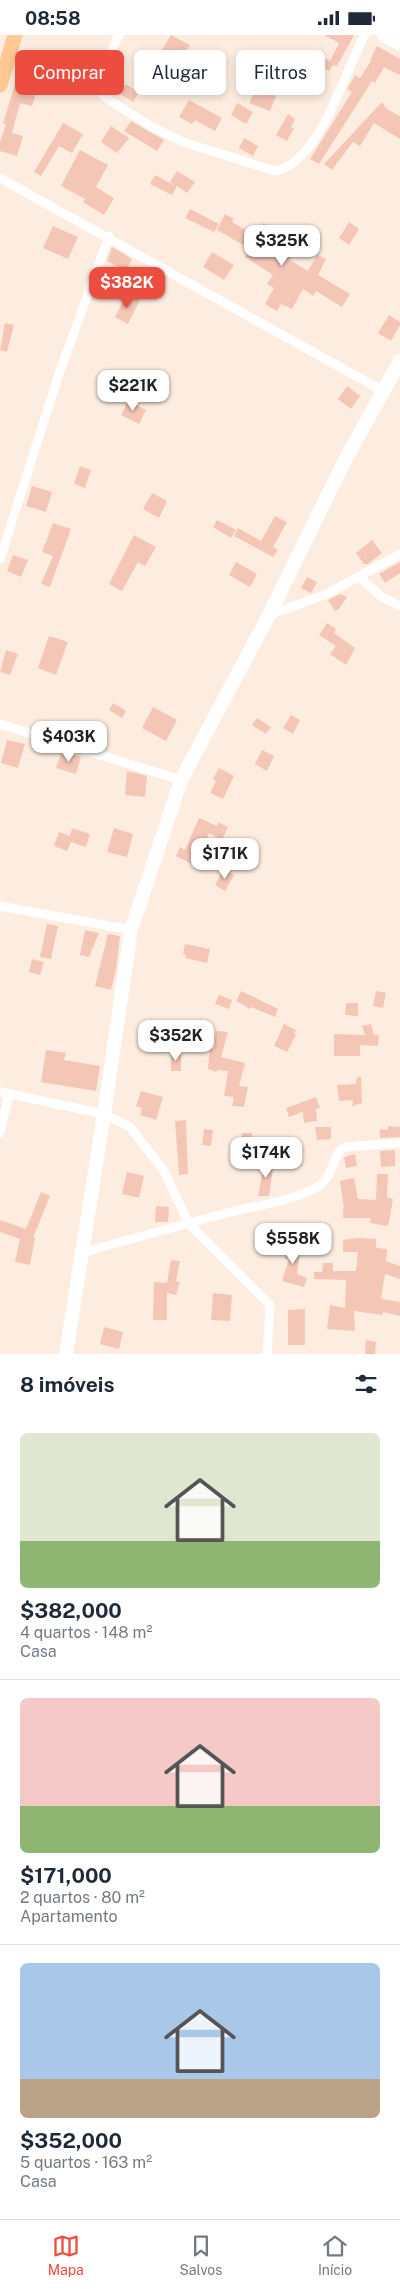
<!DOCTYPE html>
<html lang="pt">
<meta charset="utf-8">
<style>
body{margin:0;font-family:"Public Sans",sans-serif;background:#f6f6f7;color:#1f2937;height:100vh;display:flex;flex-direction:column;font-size:19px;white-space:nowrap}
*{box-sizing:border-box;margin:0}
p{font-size:16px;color:#747a83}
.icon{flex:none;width:28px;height:28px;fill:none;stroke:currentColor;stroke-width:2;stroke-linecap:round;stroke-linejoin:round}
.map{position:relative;height:1319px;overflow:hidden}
.panel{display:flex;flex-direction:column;background:#fff;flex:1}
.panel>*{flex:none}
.guide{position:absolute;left:15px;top:15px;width:370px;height:45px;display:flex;gap:10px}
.price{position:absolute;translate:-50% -42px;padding:0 11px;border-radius:10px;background:#fff;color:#222;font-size:16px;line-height:32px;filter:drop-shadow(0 1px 2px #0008)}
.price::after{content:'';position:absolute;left:50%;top:30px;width:15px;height:11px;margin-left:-8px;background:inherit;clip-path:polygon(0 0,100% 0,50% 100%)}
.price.selected{background:#ed4d3f;color:#fff}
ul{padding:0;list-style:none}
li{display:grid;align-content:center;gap:10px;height:265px;padding:0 20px}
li+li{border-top:1px solid #e0e1e3}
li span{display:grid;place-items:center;height:155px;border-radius:8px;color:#555}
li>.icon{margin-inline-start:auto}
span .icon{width:90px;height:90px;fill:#fffc;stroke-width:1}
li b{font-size:21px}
h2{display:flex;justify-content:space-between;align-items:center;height:60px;padding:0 20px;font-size:21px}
.pill{padding:0 18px;border-radius:8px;background:#fff;box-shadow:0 2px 8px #0003;font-size:18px;line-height:45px}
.pill.selected{background:#ed4d3f;color:#fff}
.status{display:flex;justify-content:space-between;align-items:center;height:35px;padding:0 25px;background:#fff;direction:ltr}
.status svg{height:14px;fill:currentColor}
.tab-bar{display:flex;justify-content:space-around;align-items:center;height:70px;border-top:1px solid #e0e1e3;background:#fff;font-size:14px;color:#747a83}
.tab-bar a{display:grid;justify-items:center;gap:2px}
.tab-bar .selected{color:#ed4d3f}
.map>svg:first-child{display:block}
.building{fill:#f4c6b6}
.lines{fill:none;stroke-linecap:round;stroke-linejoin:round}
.minor{stroke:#fff;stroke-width:9}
.secondary{stroke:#fff;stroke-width:14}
.primary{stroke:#ffc895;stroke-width:15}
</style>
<div class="status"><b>08:58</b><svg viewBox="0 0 49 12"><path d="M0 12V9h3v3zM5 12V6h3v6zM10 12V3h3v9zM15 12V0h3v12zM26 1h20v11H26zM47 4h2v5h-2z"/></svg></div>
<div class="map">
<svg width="400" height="1319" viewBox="0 0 400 1319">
<rect width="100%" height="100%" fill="#fdede0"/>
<!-- building -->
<g class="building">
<polygon points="171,0 190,10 179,27 161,16"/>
<polygon points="324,0 354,0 337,31 333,30 329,36 320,31 324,23 330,26 339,8"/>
<polygon points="377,11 400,24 400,40 384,32 375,48 372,46 319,129 310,124 352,57 347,54 350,49 355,40 360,43 371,26 370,25"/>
<polygon points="112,30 122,35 115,49 105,44"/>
<polygon points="207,31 218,37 209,55 198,49"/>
<polygon points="288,32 315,47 309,57 282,41"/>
<polygon points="19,37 40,44 32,71 20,68 12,98 23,101 17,121 0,116 0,107 6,89 3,88"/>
<polygon points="126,49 139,57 133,67 120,59"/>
<polygon points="255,56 263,61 266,57 276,61 270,76 249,68"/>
<polygon points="189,65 222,83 215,96 195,85 192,89 179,82"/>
<polygon points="382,67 387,74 400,81 400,104 374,88 360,111 353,107 332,135 324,129"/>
<polygon points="237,68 253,77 246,89 231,80"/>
<polygon points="288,79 295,84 291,92 294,93 287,106 276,100"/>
<polygon points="131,86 164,105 157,116 124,96"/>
<polygon points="63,88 83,99 72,118 59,111 41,141 34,137"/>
<polygon points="111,91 129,103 117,118 101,107"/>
<polygon points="244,103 258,111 253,121 239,113"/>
<polygon points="80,115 108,130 96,152 114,163 104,180 83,167 85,164 61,151"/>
<polygon points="177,136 195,147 187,158 177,151 172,160 150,149 155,140 176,151 170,147"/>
<polygon points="190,174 219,189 214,197 185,183"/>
<polygon points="225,179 234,184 232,187 256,201 263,188 271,192 267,200 295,218 290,225 308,236 317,220 326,224 318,240 350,259 342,272 316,256 313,261 303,254 292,274 281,269 277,276 265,269 274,253 267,249 273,240 245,222 250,214 217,195"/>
<polygon points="349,187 359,194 349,210 339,203"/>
<polygon points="53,191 78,202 68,224 43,213"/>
<polygon points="112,212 132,224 126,236 107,226"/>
<polygon points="212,217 234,230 224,245 203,232"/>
<polygon points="130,260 140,265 128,289 115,282 124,264 127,266"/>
<polygon points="389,280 400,287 400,290 391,306 378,298"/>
<polygon points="5,288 14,290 7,317 0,315"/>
<polygon points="347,351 360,361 351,374 338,364"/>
<polygon points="128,366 146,375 139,389 121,380"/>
<polygon points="80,431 91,435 85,453 74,449"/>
<polygon points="32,451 52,457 46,477 26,471"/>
<polygon points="152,458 167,466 159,483 143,474"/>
<polygon points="275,481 287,487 273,512 278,515 273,522 234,501 238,493 261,506"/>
<polygon points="217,485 236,495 231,503 213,492"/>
<polygon points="53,488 71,494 50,552 41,549 53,521 42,517"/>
<polygon points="134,500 156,512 145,531 138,527 122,556 109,549"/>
<polygon points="372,505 382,518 368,529 364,529 356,518"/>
<polygon points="13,520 28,525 21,542 7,536"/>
<polygon points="236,527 257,539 250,552 229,540"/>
<polygon points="400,527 400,538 385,548 379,539"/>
<polygon points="307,542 317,547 311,558 301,553"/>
<polygon points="340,559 347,562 339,574 335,576 328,565"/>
<polygon points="327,588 336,594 334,598 355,613 346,630 330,619 336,611 319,600"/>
<polygon points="49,601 68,607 56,640 38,633"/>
<polygon points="6,615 18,619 10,640 0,637"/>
<polygon points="113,668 126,676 122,683 109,675"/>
<polygon points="153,672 177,685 166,706 142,693"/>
<polygon points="291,680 300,685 293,699 283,693"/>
<polygon points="257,683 271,692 266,699 252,690"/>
<polygon points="7,705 25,709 18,733 1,728"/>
<polygon points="262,715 274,721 267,736 255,729"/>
<polygon points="62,716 81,722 76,739 56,733"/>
<polygon points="219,733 234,741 223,764 210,758 216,746 213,744"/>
<polygon points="127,736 147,741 145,762 125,760"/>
<polygon points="199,783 217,791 218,787 228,792 222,805 209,798 196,831 176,821 180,812 185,815"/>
<polygon points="72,793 90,799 86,812 71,807 67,816 54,811 59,797 70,801"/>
<polygon points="114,793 133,799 127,822 107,817"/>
<polygon points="224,834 234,840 225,856 215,850"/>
<polygon points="47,889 58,891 51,924 40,922"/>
<polygon points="85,895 99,898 89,922 80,920"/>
<polygon points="108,899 120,901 116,935 111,955 95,951"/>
<polygon points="185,909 210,914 207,928 185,923 186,920 183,919"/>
<polygon points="32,924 44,927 40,940 29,937"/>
<polygon points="241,956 278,974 275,982 251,972 250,974 236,966"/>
<polygon points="376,956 386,958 383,973 373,971"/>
<polygon points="219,960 232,965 229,974 215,969"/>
<polygon points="346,968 358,968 358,981 345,980"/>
<polygon points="174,989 189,989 189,1001 174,1002"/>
<polygon points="284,989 296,995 294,999 296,1000 287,1017 274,1011"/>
<polygon points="371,989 374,1000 379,1000 378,1011 360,1010 360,1021 334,1021 334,999 365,1000 362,991"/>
<polygon points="216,996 228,997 221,1022 245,1028 239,1051 248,1052 244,1072 232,1071 234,1062 224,1061 228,1036 217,1035 217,1037 208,1034 210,1013 214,1014"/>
<polygon points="46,1015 66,1018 64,1025 100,1031 96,1056 41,1047"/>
<rect x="171" y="1019" width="10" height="17"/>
<polygon points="357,1042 361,1042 362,1068 352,1071 353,1065 339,1066 337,1050 356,1049"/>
<polygon points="141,1056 163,1062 156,1085 140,1080 142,1073 136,1071"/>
<polygon points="316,1062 320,1073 316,1074 317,1086 304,1088 303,1077 289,1082 286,1073"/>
<polygon points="186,1085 188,1139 179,1140 175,1086"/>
<polygon points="388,1091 400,1092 400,1102 380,1103 380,1094 388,1095"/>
<polygon points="315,1092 331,1092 331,1104 317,1105"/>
<polygon points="204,1094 213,1095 211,1111 202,1110"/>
<polygon points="242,1098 252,1098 251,1113 241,1113"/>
<polygon points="395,1115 395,1131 381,1132 380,1116"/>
<polygon points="355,1119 357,1131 346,1133 344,1122"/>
<polygon points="265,1125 274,1127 269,1161 258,1161"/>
<polygon points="127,1137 144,1141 139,1163 122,1159"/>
<polygon points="377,1139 388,1139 387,1162 393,1164 388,1191 370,1188 371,1183 343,1183 343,1174 344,1174 340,1146 354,1143 358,1164 376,1165"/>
<polygon points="41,1157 50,1161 33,1203 35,1203 30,1230 15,1227 20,1204 0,1197 0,1185 26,1194"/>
<polygon points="156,1171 169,1172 168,1187 155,1187"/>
<polygon points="358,1203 376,1204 376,1213 387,1214 386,1226 400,1231 400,1244 385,1239 381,1264 400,1267 400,1281 383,1277 382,1280 354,1276 355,1296 327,1294 330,1270 345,1273 346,1245 314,1244 314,1237 322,1237 323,1228 333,1228 333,1236 356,1236 358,1217 343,1217 343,1205"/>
<polygon points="287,1207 301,1209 297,1239 307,1243 304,1252 282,1246 289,1224 285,1224"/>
<polygon points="171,1225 180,1226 176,1246 180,1247 176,1260 167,1258 167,1285 153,1285 154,1247 167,1248"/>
<polygon points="213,1258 232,1260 230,1286 211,1285"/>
<polygon points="305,1274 305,1310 288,1310 288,1275"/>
<polygon points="104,1292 123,1297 119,1314 100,1309"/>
<polygon points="366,1305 376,1307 375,1319 365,1319"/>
</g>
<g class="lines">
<!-- minor -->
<g class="minor">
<path d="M10,17L55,30L88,42L106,63L152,92L183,107L275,136C321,127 344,36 365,0"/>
<polyline points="95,51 119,0"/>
<path d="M0,143C128,213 255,286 383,356"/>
<polyline points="0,524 60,336 109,201"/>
<polyline points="359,542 382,562 400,571"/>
<polyline points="269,580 327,559 400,519"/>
<polyline points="0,689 181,745"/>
<polyline points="0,871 131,895"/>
<polyline points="0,1057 104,1079 130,1092 164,1136 189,1189 270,1270 267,1319"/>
<polyline points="0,1098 9,1059"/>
<path d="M82,1218C130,1204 178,1191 227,1178C256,1170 288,1168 315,1153C335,1143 332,1118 345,1112L400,1108"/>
</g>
<!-- secondary -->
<g class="secondary">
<polyline points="384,0 400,9"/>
<polyline points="66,1319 104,1079 131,895 181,745 269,580 344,427 400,326"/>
</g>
<!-- primary -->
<polyline class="primary" points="0,50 15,0"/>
</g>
</svg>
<b class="price" style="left:282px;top:232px">$325K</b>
<b class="price selected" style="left:127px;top:274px">$382K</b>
<b class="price" style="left:133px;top:377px">$221K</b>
<b class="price" style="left:69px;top:728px">$403K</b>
<b class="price" style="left:225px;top:845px">$171K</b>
<b class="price" style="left:176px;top:1027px">$352K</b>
<b class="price" style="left:266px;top:1144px">$174K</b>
<b class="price" style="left:293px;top:1230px">$558K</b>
<div class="guide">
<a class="pill selected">Comprar</a>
<a class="pill">Alugar</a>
<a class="pill">Filtros</a>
</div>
</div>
<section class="panel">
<h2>8 imóveis<svg class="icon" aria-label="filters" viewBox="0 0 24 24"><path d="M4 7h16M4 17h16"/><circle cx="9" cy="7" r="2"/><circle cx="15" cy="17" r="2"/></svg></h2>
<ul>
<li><span style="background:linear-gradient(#dfe7d0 70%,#8fb573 0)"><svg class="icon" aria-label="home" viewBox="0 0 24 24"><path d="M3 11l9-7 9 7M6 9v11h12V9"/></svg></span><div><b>$382,000</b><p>4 quartos · 148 m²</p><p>Casa</p></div></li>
<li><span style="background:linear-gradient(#f6c9c9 70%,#8fb573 0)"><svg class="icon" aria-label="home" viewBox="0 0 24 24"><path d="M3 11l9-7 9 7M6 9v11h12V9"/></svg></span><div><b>$171,000</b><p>2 quartos · 80 m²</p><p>Apartamento</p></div></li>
<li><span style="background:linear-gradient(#a9c7e8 75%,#b9a48a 0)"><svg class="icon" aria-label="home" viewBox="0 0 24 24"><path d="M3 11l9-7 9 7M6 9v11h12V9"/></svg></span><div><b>$352,000</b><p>5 quartos · 163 m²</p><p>Casa</p></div></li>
</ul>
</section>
<nav class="tab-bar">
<a class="selected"><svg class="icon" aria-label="map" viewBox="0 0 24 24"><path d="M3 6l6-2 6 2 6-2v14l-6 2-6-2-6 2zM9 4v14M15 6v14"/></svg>Mapa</a>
<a><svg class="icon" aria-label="saved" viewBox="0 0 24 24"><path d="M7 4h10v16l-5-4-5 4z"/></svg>Salvos</a>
<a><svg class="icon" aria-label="home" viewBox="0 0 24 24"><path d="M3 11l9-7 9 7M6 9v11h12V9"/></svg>Início</a>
</nav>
